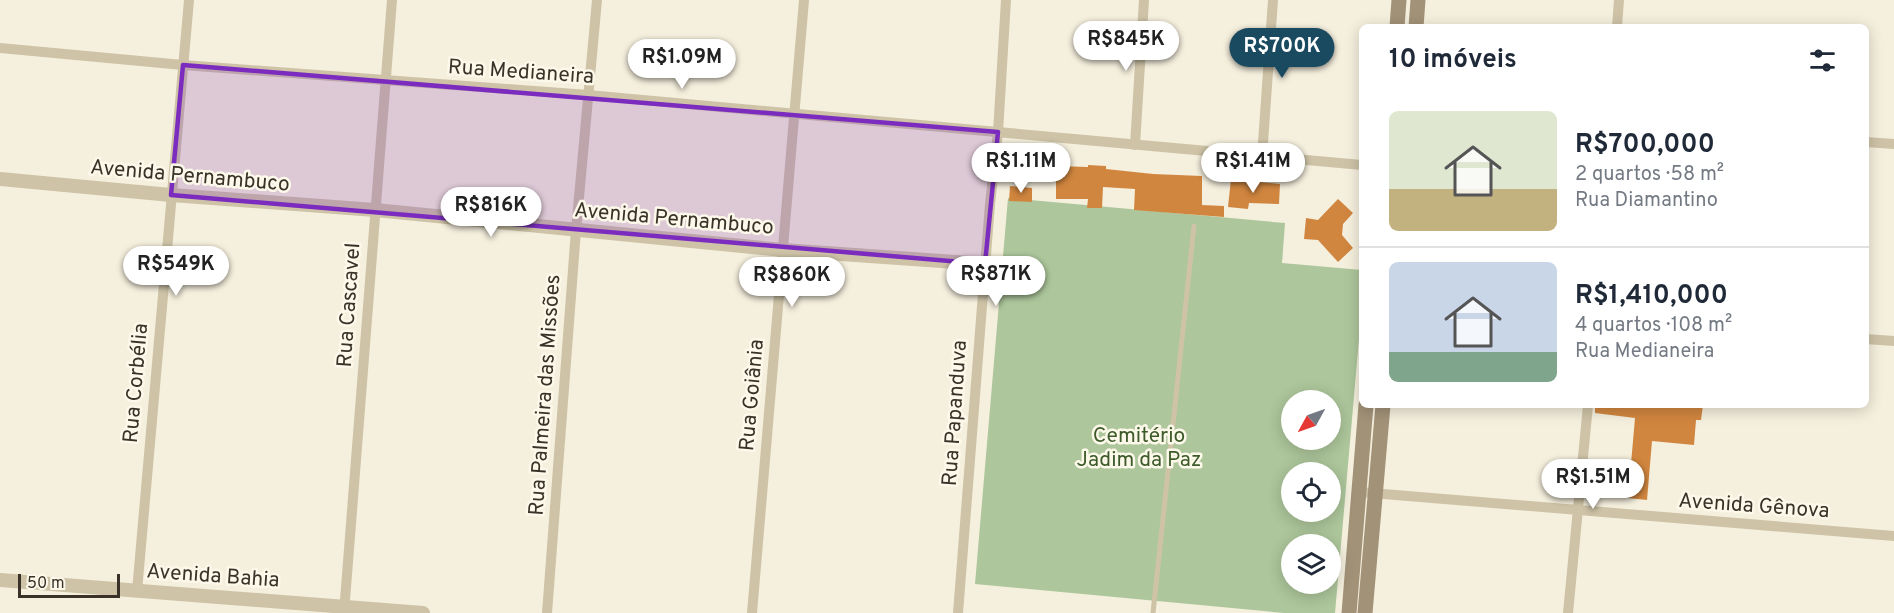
<!DOCTYPE html>
<html lang="pt">
<meta charset="utf-8">
<style>
body{margin:0;font-family:Overpass,sans-serif;background:#f2f2f3;color:#1f2937;height:100vh;display:flex;flex-direction:column;font-size:22px;white-space:nowrap}
*{box-sizing:border-box;margin:0}
p{font-size:20px;color:#747a83}
.icon{flex:none;width:33px;height:33px;fill:none;stroke:currentColor;stroke-width:2;stroke-linecap:round;stroke-linejoin:round}
.map{position:relative;flex:1;overflow:hidden}
.side{position:absolute;left:1359px;top:24px;width:510px;height:384px;display:flex;flex-direction:column;background:#fff;border-radius:9px;box-shadow:0 3px 15px #0003}
.side>*{flex:none}
.needle{width:39px;rotate:230deg}
.buttons{position:absolute;left:1281px;top:390px;display:grid;gap:12px}
.buttons a{display:grid;place-items:center;width:60px;height:60px;border-radius:50%;background:#fff;box-shadow:0 3px 15px #0003;font-size:30px}
.scale{position:absolute;left:18px;bottom:15px;width:102px;box-sizing:border-box;padding-left:6px;border:3px solid #3a3228;border-top:0;font-size:16px;line-height:21px;white-space:nowrap;color:#3a3228;-webkit-text-stroke:4px #fcf8ea;paint-order:stroke}
.price{position:absolute;translate:-50% -51px;padding:0 14px;border-radius:21px;background:#fff;color:#222;font-size:20px;line-height:39px;filter:drop-shadow(0 2px 3px #0008)}
.price::after{content:'';position:absolute;left:50%;top:36px;width:18px;height:14px;margin-left:-9px;background:inherit;clip-path:polygon(0 0,100% 0,50% 100%)}
.price.selected{background:#194a60;color:#fff}
ul{padding:0;list-style:none}
li{display:flex;align-items:center;gap:18px;height:150px;padding:0 30px}
li+li{border-top:2px solid #e0e1e3}
li span{display:grid;place-items:center;flex:none;width:168px;height:120px;border-radius:9px;color:#555}
li>.icon{margin-inline-start:auto}
span .icon{width:72px;height:72px;fill:#fffc;stroke-width:1}
li b{font-size:26px}
h2{display:flex;justify-content:space-between;align-items:center;height:72px;padding:0 30px;font-size:26px}
.map>svg:first-child{display:block}
.green{fill:#adc69b;fill-rule:evenodd}
.building{fill:#d1863f}
.lines{fill:none;stroke-linecap:round;stroke-linejoin:round}
.service{stroke:#cec3a7;stroke-width:5}
.minor{stroke:#cec3a7;stroke-width:10}
.tertiary{stroke:#cec3a7;stroke-width:14}
.secondary{stroke:#a29278;stroke-width:15}
.marked{fill:#7b2cbf;fill-opacity:0.2;stroke:#7b2cbf;stroke-width:4.5;stroke-linejoin:round}
.labels{text-anchor:middle;stroke-width:5;stroke-linejoin:round;paint-order:stroke}
.street-label{font-size:21px;fill:#3a3228;stroke:#fcf8ea}
.park-label{font-size:21px;fill:#3d5b2a;stroke:#fcf8ea}
</style>
<div class="map">
<svg width="1894" height="613" viewBox="0 0 1894 613">
<rect width="100%" height="100%" fill="#f5efdd"/>
<!-- green -->
<path class="green" d="M1008,198L1285,223L1282,263L1362,270V305L1335,613H1284L975,584ZM1292,400H1330V440H1292ZM1292,472H1330V512H1292ZM1292,544H1330V584H1292Z"/>
<!-- building -->
<g class="building">
<polygon points="1088,165 1106,166 1106,169 1153,174 1202,176 1202,205 1224,206 1224,217 1134,210 1135,189 1103,187 1102,208 1087,208 1088,199 1056,199 1056,166 1088,167"/>
<polygon points="1231,179 1280,184 1279,204 1249,203 1248,209 1228,207"/>
<polygon points="1010,186 1032,188 1032,202 1009,201"/>
<polygon points="1338,199 1353,213 1343,224 1342,235 1353,248 1338,262 1318,240 1304,239 1306,218 1318,220"/>
<polygon points="1595,405 1703,405 1701,420 1696,420 1694,445 1652,441 1647,500 1628,498 1635,418 1595,413"/>
</g>
<g class="lines">
<!-- service -->
<polyline class="service" points="1153,613 1194,226"/>
<!-- minor -->
<g class="minor">
<polyline points="1617,27 1619,0"/>
<polyline points="0,48 183,65 588,95 1362,165"/>
<polyline points="1866,142 1894,144"/>
<polyline points="1135,145 1144,0"/>
<polyline points="1262,157 1273,0"/>
<polyline points="1866,339 1894,341"/>
<polyline points="1359,492 1894,536"/>
<polyline points="137,591 189,0"/>
<polyline points="344,613 392,0"/>
<polyline points="547,613 576,230 597,0"/>
<polyline points="752,613 804,0"/>
<polyline points="958,613 990,204 998,132 1006,0"/>
<polyline points="1568,613 1588,405"/>
</g>
<!-- tertiary -->
<g class="tertiary">
<polyline points="0,179 171,195 375,210 783,250 985,264"/>
<polyline points="0,580 423,613"/>
</g>
<!-- secondary -->
<g class="secondary">
<polyline points="1397,27 1399,0"/>
<polyline points="1416,27 1418,0"/>
<polyline points="1349,613 1366,405"/>
<polyline points="1365,613 1383,405"/>
</g>
</g>
<!-- marked area -->
<path class="marked" d="M183,65L998,132L985,264L171,195Z"/>
<g class="labels">
<!-- street labels -->
<g class="street-label">
<text transform="translate(521 71) rotate(4)" y="7">Rua Medianeira</text>
<text transform="translate(190 175) rotate(5)" y="7">Avenida Pernambuco</text>
<text transform="translate(674 218) rotate(5)" y="7">Avenida Pernambuco</text>
<text transform="translate(348 305) rotate(-86)" y="7">Rua Cascavel</text>
<text transform="translate(135 383) rotate(-85)" y="7">Rua Corbélia</text>
<text transform="translate(544 395) rotate(-86)" y="7">Rua Palmeira das Missões</text>
<text transform="translate(751 395) rotate(-85)" y="7">Rua Goiânia</text>
<text transform="translate(954 413) rotate(-86)" y="7">Rua Papanduva</text>
<text transform="translate(1754 505) rotate(4)" y="7">Avenida Gênova</text>
<text transform="translate(213 575) rotate(4)" y="7">Avenida Bahia</text>
</g>
<!-- park labels -->
<g class="park-label">
<text x="1139" y="442">Cemitério<tspan x="1139" dy="24">Jadim da Paz</tspan></text>
</g>
</g>
</svg>
<div class="buttons">
<a><svg class="needle" viewBox="-14 -14 28 28"><path d="M0-13l5 13h-10z" fill="#e53935"/><path d="M0 13l5-13h-10z" fill="#747a83"/></svg></a>
<a><svg class="icon" aria-label="locate" viewBox="0 0 24 24"><circle cx="12" cy="12" r="6"/><path d="M12 2v4M12 18v4M2 12h4M18 12h4"/></svg></a>
<a><svg class="icon" aria-label="layers" viewBox="0 0 24 24"><path d="M12 4l9 5-9 5-9-5zM3 14l9 5 9-5"/></svg></a>
</div>
<div class="scale">50 m</div>
<b class="price" style="left:1126px;top:72px">R$845K</b>
<b class="price selected" style="left:1282px;top:79px">R$700K</b>
<b class="price" style="left:682px;top:90px">R$1.09M</b>
<b class="price" style="left:1021px;top:194px">R$1.11M</b>
<b class="price" style="left:1253px;top:194px">R$1.41M</b>
<b class="price" style="left:491px;top:238px">R$816K</b>
<b class="price" style="left:176px;top:297px">R$549K</b>
<b class="price" style="left:996px;top:307px">R$871K</b>
<b class="price" style="left:792px;top:308px">R$860K</b>
<b class="price" style="left:1593px;top:510px">R$1.51M</b>
<section class="side">
<h2>10 imóveis<svg class="icon" aria-label="filters" viewBox="0 0 24 24"><path d="M4 7h16M4 17h16"/><circle cx="9" cy="7" r="2"/><circle cx="15" cy="17" r="2"/></svg></h2>
<ul>
<li><span style="background:linear-gradient(#dfe7d0 65%,#c2b280 0)"><svg class="icon" aria-label="home" viewBox="0 0 24 24"><path d="M3 11l9-7 9 7M6 9v11h12V9"/></svg></span><div><b>R$700,000</b><p>2 quartos · 58 m²</p><p>Rua Diamantino</p></div></li>
<li><span style="background:linear-gradient(#c9d6e8 75%,#7fa58c 0)"><svg class="icon" aria-label="home" viewBox="0 0 24 24"><path d="M3 11l9-7 9 7M6 9v11h12V9"/></svg></span><div><b>R$1,410,000</b><p>4 quartos · 108 m²</p><p>Rua Medianeira</p></div></li>
</ul>
</section>
</div>
